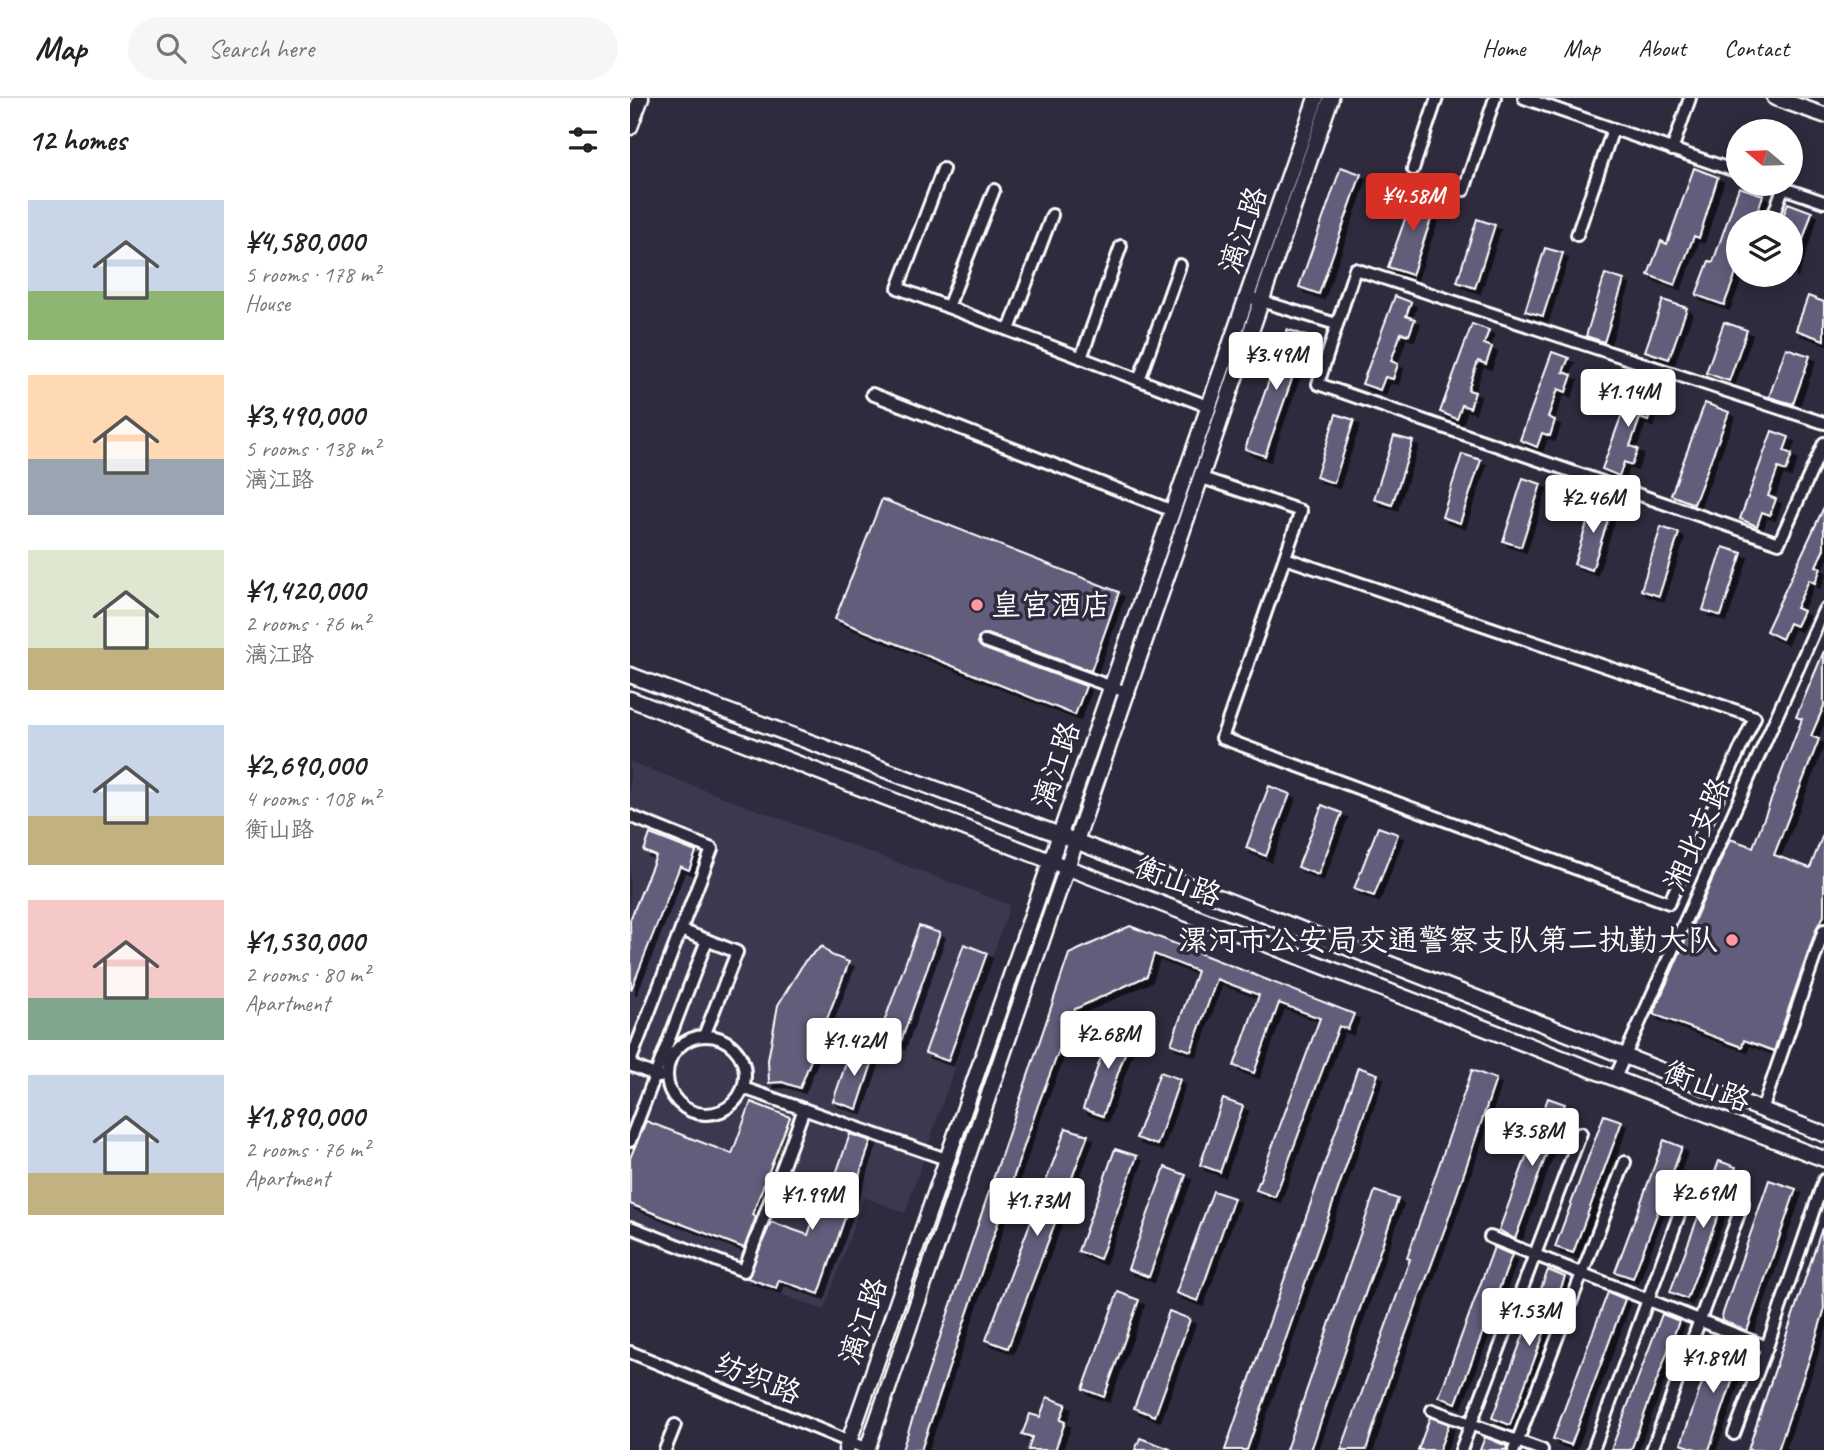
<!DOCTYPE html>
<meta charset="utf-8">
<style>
body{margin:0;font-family:Caveat,"LXGW WenKai TC",sans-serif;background:#f6f6f6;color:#222;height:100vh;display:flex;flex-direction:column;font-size:26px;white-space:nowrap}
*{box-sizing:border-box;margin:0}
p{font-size:23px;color:#767676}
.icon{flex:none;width:38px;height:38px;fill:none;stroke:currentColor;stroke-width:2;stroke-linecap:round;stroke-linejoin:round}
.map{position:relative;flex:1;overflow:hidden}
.sheet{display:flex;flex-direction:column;background:#fff;width:630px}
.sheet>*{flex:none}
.needle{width:46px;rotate:289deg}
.fabs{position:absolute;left:1096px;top:21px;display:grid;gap:14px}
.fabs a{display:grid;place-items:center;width:77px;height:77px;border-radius:50%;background:#fff;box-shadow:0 4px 18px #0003;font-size:35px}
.price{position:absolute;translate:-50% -60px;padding:0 16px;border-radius:7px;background:#fff;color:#222;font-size:23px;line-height:46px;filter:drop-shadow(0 2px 4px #0008)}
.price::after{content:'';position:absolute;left:50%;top:42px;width:21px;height:16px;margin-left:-10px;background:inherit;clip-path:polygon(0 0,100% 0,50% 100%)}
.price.active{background:#d93025;color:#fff}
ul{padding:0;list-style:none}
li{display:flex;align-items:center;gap:21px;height:175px;padding:0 28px}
li span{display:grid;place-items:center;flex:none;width:196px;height:140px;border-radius:0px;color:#555}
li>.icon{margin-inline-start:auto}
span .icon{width:84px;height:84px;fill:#fffc;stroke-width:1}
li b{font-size:30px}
h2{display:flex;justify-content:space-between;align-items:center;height:84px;padding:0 28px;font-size:30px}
header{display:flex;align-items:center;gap:42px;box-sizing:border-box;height:98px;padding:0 35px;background:#fff;border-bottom:2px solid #e0e0e0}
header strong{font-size:33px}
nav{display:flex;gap:38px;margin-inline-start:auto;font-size:24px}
.search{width:490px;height:63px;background:#f6f6f6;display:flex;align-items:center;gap:18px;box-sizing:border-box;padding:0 24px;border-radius:38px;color:#767676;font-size:26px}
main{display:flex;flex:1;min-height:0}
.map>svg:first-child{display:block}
.built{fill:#3e394f}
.building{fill:#625d7a;stroke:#fff;stroke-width:2;filter:url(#shadow)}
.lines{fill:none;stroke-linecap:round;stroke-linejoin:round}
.street-casing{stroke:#fff;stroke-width:16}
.secondary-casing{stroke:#fff;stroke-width:19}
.street{stroke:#2f2a3d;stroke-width:10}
.secondary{stroke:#2f2a3d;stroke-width:14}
.poi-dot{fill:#ff9aa2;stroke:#2f2a3d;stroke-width:2.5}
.labels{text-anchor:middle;stroke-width:7;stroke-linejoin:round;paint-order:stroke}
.street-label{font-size:30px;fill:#fff;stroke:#2f2a3d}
.poi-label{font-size:30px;fill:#fff;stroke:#2f2a3d;text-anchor:start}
</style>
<header>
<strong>Map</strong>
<div class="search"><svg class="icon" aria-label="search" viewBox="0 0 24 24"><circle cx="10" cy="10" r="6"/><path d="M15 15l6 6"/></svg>Search here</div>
<nav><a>Home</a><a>Map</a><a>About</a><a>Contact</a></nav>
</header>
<main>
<section class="sheet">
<h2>12 homes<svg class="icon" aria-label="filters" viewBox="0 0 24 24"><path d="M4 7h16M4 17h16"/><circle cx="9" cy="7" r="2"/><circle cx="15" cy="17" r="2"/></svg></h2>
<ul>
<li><span style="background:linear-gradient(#c9d6e8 65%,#8fb573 0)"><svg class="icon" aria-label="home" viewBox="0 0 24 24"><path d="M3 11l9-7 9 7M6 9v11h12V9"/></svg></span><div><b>¥4,580,000</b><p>5 rooms · 178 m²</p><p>House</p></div></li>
<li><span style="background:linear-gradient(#ffd9b3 60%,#9aa5b1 0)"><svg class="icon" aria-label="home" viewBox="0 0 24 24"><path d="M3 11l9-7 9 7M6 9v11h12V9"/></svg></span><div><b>¥3,490,000</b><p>5 rooms · 138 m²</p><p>漓江路</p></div></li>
<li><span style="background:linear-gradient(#dfe7d0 70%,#c2b280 0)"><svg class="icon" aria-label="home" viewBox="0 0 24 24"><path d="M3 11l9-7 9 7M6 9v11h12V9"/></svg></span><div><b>¥1,420,000</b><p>2 rooms · 76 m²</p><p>漓江路</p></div></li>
<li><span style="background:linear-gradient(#c9d6e8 65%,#c2b280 0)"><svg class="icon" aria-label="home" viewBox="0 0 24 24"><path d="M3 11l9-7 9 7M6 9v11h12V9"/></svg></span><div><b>¥2,690,000</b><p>4 rooms · 108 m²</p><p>衡山路</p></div></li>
<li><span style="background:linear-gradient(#f6c9c9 70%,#7fa58c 0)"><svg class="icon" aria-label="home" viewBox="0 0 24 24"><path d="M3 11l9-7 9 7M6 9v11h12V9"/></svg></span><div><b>¥1,530,000</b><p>2 rooms · 80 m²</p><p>Apartment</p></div></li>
<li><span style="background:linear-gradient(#c9d6e8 70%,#c2b280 0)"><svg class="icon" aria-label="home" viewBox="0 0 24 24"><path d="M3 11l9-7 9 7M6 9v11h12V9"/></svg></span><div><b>¥1,890,000</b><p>2 rooms · 76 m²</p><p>Apartment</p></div></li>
</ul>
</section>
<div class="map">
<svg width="1194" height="1352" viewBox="0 0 1194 1352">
<defs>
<filter id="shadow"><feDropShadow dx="5" dy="5" stdDeviation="0" flood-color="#0009"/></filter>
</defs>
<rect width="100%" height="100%" fill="#2f2a3d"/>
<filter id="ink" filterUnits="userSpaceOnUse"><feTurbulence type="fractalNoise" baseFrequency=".0143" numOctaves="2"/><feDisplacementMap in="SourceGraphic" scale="14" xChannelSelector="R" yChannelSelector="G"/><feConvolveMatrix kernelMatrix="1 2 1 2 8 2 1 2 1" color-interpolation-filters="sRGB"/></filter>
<g filter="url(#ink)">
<!-- built -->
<polygon class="built" points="0,664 380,807 275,1115 234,1099 194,1212 0,1140"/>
<!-- building -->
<g class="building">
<polygon points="711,69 731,76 689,196 669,189"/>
<polygon points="1064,70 1088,79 1069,140 1064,138 1045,187 1018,177 1031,143 1037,146"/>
<polygon points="1109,89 1133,97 1125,124 1108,124 1108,170 1094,207 1066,197 1079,163 1083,164"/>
<polygon points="785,93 808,101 782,177 758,169"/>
<polygon points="1158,105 1182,114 1162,175 1160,124 1151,124"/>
<polygon points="847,121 865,127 845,190 827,184"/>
<polygon points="915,150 933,155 913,218 895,213"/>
<polygon points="975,176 994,182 974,244 956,238"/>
<polygon points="765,198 781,204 776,218 785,221 779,237 771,235 761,263 768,266 763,281 755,279 750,292 732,286"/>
<polygon points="1178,198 1194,204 1194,242 1166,232"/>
<polygon points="1033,202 1057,210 1039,261 1015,253"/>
<polygon points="1094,224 1117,232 1099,283 1076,275"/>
<polygon points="842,226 859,232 854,246 862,249 856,266 848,263 838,292 845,294 840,310 832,307 827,321 810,314"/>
<polygon points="657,231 677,238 635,358 615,351"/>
<polygon points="1156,250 1180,258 1163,306 1139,299"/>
<polygon points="922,254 939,260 933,274 942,277 936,294 928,291 918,319 925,322 920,338 912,335 907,349 890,342"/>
<polygon points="1004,283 1021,289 1016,303 1024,306 1018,323 1010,320 1000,348 1008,351 1002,367 994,364 989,378 972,371"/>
<polygon points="1075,305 1099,314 1064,406 1041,397"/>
<polygon points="706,316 724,322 704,385 686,379"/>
<polygon points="1142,333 1159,339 1154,353 1162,356 1156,373 1148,370 1138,398 1146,401 1140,417 1132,414 1127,428 1110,421"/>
<polygon points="764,338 783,343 762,407 744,401"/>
<polygon points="832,356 851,362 830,425 812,419"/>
<polygon points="893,380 911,386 891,449 873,443"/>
<polygon points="252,401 489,494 461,573 358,536 348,540 352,550 456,588 445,617 205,521"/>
<polygon points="964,403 982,409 962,472 944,466"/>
<polygon points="1194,409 1194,451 1186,468 1191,470 1185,485 1179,482 1166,510 1173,513 1166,528 1159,525 1152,541 1136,533"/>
<polygon points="1031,429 1049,435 1029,498 1011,492"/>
<polygon points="1093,449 1112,455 1091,518 1073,512"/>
<polygon points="1194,553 1194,608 1181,638 1189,641 1144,757 1180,770 1194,734 1194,818 1187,829 1144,953 1114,942 1112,949 1023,916 1100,741 1123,749 1172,621 1166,619"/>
<polygon points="639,688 660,696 636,758 616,750"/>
<polygon points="692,707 712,715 688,777 668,769"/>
<polygon points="748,729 768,736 744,798 724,791"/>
<polygon points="20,736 66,754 59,772 50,768 1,892 0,822 26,758 14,753"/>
<polygon points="289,828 310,835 270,946 249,938"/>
<polygon points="500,828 724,916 718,931 709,928 645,1099 626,1092 690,920 649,905 624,975 604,968 629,897 587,881 561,953 541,946 567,873 524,856 517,878 445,911 408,1007 291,1352 272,1352 439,856"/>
<polygon points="334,846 357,855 318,963 295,955"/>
<polygon points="192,848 201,857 219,864 170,990 152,984 139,985 138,962 148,907 175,863"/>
<polygon points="482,927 502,935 473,1018 453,1011"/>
<polygon points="222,948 245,956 227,1011 203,1003"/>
<polygon points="728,969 748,976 617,1352 595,1352"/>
<polygon points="842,972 866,981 817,1125 762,1273 736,1352 711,1352 780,1161 777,1160"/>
<polygon points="530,974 550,981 527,1047 506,1040"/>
<polygon points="918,1000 935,1006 885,1141 869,1132"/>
<polygon points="593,1001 613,1008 590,1074 570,1067"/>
<polygon points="121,1004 160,1019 122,1117 126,1119 114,1150 0,1106 0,1060 16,1023 102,1056"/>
<polygon points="974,1017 992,1023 943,1155 925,1149"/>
<polygon points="436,1030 458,1037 378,1250 356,1242"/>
<polygon points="220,1036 241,1043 189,1196 149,1182 146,1190 117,1180 141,1124 178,1137 186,1114 192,1116"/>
<polygon points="1034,1042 1052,1049 1003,1180 985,1174"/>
<polygon points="485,1051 507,1058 470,1161 448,1153"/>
<polygon points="1089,1063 1106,1069 1057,1201 1040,1194"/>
<polygon points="535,1069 556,1077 519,1179 498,1171"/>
<polygon points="1139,1082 1166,1091 1117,1233 1093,1223 1092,1218"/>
<polygon points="583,1093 604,1100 568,1203 546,1195"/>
<polygon points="745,1093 768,1101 717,1248 681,1352 656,1352"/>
<polygon points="1192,1130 1194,1213 1179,1262 1148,1352 1118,1352"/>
<polygon points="864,1149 882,1157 826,1305 809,1299"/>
<polygon points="918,1172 935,1179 880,1327 862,1320"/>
<polygon points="488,1194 509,1202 474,1299 453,1291"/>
<polygon points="978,1194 995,1201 941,1347 923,1341"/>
<polygon points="539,1213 560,1221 525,1318 504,1310"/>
<polygon points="1032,1216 1049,1223 1001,1352 981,1352"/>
<polygon points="1088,1238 1114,1248 1079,1352 1069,1352 1051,1346"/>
<polygon points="417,1299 436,1306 430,1322 435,1324 425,1352 398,1352 402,1339 392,1336 400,1316 410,1319"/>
<polygon points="800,1319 819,1326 809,1352 788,1352"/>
<polygon points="855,1339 877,1348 876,1352 850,1352"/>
<polygon points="510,1340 540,1351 539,1352 505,1352"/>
</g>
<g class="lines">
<defs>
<g id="street">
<polyline points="894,0 1108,74"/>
<polyline points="1042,52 1060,0"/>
<polyline points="313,71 268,190 580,309"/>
<polyline points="783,71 807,0"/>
<polyline points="834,92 865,0"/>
<polyline points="1141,124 1153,90 1194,104"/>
<polyline points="947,137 983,31"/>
<polyline points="618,199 706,226"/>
<polyline points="318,209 364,92"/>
<polyline points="379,232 422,117"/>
<polyline points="451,260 491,148"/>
<polyline points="509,282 550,167"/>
<polyline points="242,296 543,413"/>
<polyline points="1194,325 725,171 688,286 1149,445 1194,345"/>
<polyline points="572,380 671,413 592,640 1039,805 1125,619 655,460"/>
<polyline points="355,543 499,595"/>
<polyline points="0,718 82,751 0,964"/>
<polyline points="51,832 107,854 74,938"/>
<circle cx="76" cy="977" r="39"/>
<polyline points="0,967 30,979"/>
<polyline points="985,980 1194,512"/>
<polyline points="113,990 316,1061"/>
<polyline points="1132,1012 1194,832"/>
<polyline points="0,1043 77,842"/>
<polyline points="0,1129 114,1173 174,1011"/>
<polyline points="860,1139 1137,1249 1194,1082"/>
<polyline points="0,1254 237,1351"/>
<polyline points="802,1312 912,1352"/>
<polyline points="1104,1336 1137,1249"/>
<polyline points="35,1352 45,1327"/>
<polyline points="831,1352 951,1035"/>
<polyline points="884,1352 995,1064"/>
<polyline points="963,1352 1061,1084"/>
<polyline points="1022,1352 1113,1105"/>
</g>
<g id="secondary">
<polyline points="1145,0 1194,17"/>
<polyline points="0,29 11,0"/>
<polyline points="0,577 430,737 1194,1036"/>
<polyline points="0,601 1194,1061"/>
<polyline points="216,1352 686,0"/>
<polyline points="237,1352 701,0"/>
</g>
</defs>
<!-- street casing -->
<use href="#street" class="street-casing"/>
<!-- secondary casing -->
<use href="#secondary" class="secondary-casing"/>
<!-- street -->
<use href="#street" class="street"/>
<!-- secondary -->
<use href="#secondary" class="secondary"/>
</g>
</g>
<!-- markers -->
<g class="poi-dot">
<circle cx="347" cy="507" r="7"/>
<circle cx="1102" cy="842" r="7"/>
</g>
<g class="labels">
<!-- street labels -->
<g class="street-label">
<text transform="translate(613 132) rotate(-71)" y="10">漓江路</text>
<text transform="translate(426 667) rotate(-71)" y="10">漓江路</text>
<text transform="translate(1067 736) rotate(-66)" y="10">湘北支路</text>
<text transform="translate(548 783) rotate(21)" y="10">衡山路</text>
<text transform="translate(1077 988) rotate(21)" y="10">衡山路</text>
<text transform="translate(233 1223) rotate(-71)" y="10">漓江路</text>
<text transform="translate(128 1280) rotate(22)" y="10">纺织路</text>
</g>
<!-- poi labels -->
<g class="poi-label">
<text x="361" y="517">皇宫酒店</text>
<text x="1088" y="852" text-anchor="end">漯河市公安局交通警察支队第二执勤大队</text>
</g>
</g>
</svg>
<div class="fabs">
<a><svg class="needle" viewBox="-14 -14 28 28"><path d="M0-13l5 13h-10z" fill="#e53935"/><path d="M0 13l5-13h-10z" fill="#767676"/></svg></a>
<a><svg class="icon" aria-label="layers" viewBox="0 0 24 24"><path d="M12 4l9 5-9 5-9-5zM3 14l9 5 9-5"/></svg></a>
</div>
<b class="price active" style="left:783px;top:135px">¥4.58M</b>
<b class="price" style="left:646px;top:294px">¥3.49M</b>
<b class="price" style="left:998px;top:331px">¥1.14M</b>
<b class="price" style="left:963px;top:437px">¥2.46M</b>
<b class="price" style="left:478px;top:973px">¥2.68M</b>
<b class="price" style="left:224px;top:980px">¥1.42M</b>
<b class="price" style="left:902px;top:1070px">¥3.58M</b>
<b class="price" style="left:1073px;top:1132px">¥2.69M</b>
<b class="price" style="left:182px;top:1134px">¥1.99M</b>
<b class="price" style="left:407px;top:1140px">¥1.73M</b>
<b class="price" style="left:899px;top:1250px">¥1.53M</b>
<b class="price" style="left:1083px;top:1297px">¥1.89M</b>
</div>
</main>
